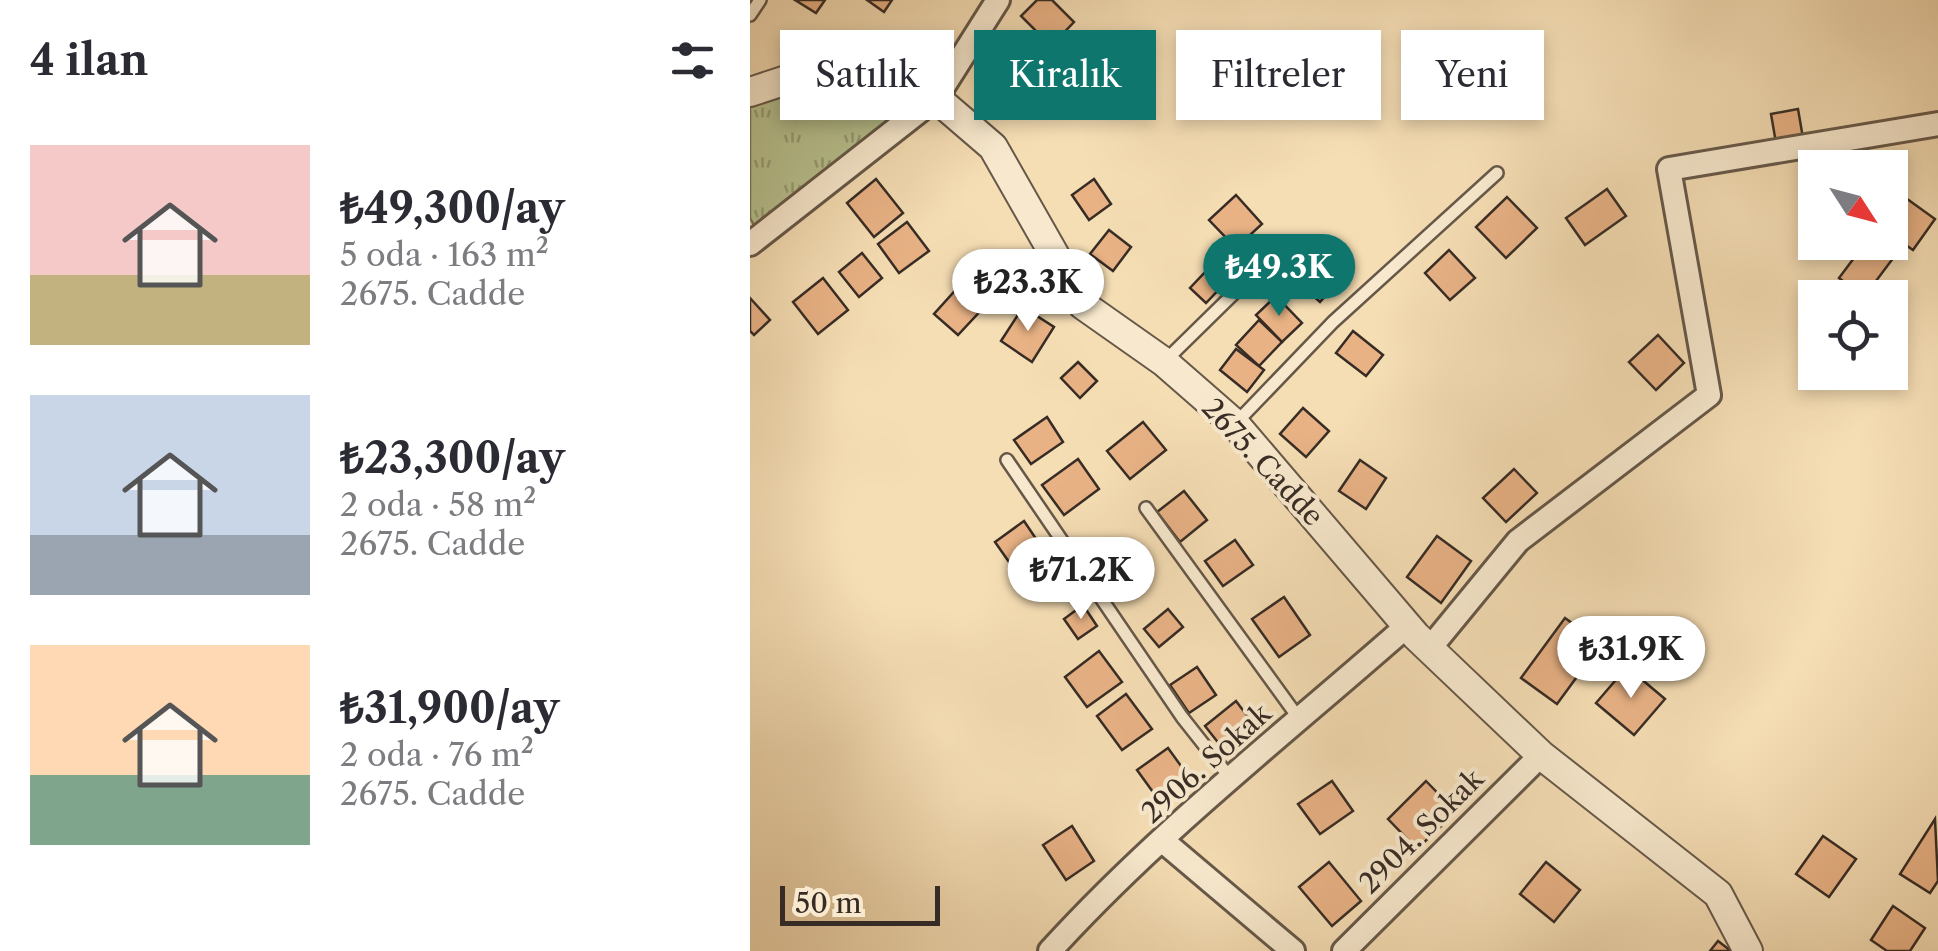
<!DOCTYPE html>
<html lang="tr">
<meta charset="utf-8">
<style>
body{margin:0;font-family:"Libre Caslon Text",serif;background:#f2f2f3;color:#2b2b33;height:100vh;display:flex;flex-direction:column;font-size:38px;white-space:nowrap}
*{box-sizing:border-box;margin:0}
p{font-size:32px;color:#7c7c81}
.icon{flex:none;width:55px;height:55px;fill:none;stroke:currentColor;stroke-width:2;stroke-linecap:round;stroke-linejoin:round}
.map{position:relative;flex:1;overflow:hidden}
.sheet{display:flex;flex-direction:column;background:#fff;width:750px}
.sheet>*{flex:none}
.guide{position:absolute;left:30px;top:30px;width:950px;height:90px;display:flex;gap:20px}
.needle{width:65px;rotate:126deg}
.controls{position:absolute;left:1048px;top:150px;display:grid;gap:20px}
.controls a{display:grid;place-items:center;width:110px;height:110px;border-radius:0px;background:#fff;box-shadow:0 5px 15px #0003;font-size:50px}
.scale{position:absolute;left:30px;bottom:25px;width:160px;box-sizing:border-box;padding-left:10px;border:5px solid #372c25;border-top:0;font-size:28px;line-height:35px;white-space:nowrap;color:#372c25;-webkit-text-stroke:8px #f8e9ce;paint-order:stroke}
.price{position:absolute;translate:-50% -85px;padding:0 22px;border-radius:35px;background:#fff;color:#222;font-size:32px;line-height:65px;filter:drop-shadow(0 2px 5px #0008)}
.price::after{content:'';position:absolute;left:50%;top:60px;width:30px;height:22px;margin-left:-15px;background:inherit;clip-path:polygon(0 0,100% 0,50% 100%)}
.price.on{background:#0f766e;color:#fff}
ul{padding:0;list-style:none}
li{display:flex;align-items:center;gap:30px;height:250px;padding:0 30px}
li span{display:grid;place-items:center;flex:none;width:280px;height:200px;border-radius:0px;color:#555}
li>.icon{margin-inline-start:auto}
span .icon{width:120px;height:120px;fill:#fffc;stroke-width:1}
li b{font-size:42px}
h2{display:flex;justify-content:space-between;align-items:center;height:120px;padding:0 30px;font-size:42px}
.tag{padding:0 35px;border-radius:0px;background:#fff;box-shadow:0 5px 15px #0003;font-size:35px;line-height:90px}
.tag.on{background:#0f766e;color:#fff}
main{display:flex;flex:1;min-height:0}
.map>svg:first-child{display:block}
.park{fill:url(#park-tufts);stroke:#78775a;stroke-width:2.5}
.building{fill:#e8b285;stroke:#372c25;stroke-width:2.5}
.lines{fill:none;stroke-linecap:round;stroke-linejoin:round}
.service-casing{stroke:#665849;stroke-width:16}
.minor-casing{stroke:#665849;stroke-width:28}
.tertiary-casing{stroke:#665849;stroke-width:32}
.service{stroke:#f8e9ce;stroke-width:11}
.minor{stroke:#f8e9ce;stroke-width:22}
.tertiary{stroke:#f8e9ce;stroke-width:28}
.labels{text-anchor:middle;stroke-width:8;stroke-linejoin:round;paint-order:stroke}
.street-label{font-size:28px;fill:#372c25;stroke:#f8e9ce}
</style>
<main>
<section class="sheet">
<h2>4 ilan<svg class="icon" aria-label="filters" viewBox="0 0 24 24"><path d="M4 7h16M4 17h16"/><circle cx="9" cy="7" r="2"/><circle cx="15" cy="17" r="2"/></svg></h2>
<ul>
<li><span style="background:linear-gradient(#f6c9c9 65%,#c2b280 0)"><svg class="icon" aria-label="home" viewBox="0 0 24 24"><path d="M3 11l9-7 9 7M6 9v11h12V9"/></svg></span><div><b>₺49,300/ay</b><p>5 oda · 163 m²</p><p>2675. Cadde</p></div></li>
<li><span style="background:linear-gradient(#c9d6e8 70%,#9aa5b1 0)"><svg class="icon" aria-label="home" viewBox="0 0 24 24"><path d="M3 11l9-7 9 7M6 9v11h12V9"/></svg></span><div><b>₺23,300/ay</b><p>2 oda · 58 m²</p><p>2675. Cadde</p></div></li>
<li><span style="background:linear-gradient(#ffd9b3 65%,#7fa58c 0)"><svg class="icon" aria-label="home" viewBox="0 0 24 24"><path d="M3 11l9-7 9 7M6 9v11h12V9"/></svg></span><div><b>₺31,900/ay</b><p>2 oda · 76 m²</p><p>2675. Cadde</p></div></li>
</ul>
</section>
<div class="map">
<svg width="1188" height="951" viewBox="0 0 1188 951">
<defs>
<pattern id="park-tufts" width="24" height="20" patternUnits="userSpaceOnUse" patternTransform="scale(2.5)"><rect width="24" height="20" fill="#b8c290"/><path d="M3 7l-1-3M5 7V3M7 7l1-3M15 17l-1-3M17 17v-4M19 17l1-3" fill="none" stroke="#969e75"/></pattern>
</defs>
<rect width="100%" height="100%" fill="#f5ddb4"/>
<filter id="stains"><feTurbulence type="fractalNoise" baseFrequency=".002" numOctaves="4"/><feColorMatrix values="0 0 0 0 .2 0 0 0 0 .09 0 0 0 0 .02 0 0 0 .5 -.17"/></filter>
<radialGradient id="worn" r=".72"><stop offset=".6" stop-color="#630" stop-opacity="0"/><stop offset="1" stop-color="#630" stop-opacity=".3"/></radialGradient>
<!-- park -->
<polygon class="park" points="65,80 134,99 159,113 5,227 0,218 0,102"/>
<!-- building -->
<g class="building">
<polygon points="45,0 75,0 66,13"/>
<polygon points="117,0 142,0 134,12"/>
<polygon points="287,0 302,0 324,22 301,46 271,16"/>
<polygon points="252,52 275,75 257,95 233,72"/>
<polygon points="1048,109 1053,138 1026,143 1021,114"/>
<polygon points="126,179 153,213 124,237 97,203"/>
<polygon points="344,179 361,204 339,220 322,195"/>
<polygon points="857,189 876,216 835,245 816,218"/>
<polygon points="486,195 512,224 486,248 459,220"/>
<polygon points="1153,196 1185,219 1163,250 1140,234 1140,215"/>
<polygon points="757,197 787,228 756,258 726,227"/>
<polygon points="157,222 179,251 149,273 128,244"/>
<polygon points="359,230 381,247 363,271 340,254"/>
<polygon points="1116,242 1126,242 1144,257 1114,297 1089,278"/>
<polygon points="568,247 596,272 570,302 542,277"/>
<polygon points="699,250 725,278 700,300 675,273"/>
<polygon points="112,253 132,278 109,297 89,272"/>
<polygon points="459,268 475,283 456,303 440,288"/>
<polygon points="73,278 98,310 68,334 43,302"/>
<polygon points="211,284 235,306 208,335 184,314"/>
<polygon points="526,296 552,323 532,342 506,315"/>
<polygon points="0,298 20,320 4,335 0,331"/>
<polygon points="273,307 304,327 282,362 251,341"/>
<polygon points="509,320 532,342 509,366 486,345"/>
<polygon points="603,331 633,355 616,376 586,353"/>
<polygon points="908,335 934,363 906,390 879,362"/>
<polygon points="486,349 514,370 497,392 470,370"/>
<polygon points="328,362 347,381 330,398 311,378"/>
<polygon points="553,408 579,431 556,457 530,434"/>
<polygon points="297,417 313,442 281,464 264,440"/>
<polygon points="393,422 416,450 380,479 357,451"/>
<polygon points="328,459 349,489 314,515 292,485"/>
<polygon points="610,460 636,478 616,509 589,491"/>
<polygon points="764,469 787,493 756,522 733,498"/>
<polygon points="434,491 457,520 430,542 407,512"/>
<polygon points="274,521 299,558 271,579 245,542"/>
<polygon points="687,536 721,561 691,603 657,577"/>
<polygon points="485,540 503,565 473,586 455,561"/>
<polygon points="534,597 560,635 529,657 502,619"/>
<polygon points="333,605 347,626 328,639 314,619"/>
<polygon points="418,609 433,627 409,647 394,629"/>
<polygon points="815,618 851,644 807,704 771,678"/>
<polygon points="349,651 372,682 337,707 315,677"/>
<polygon points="447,667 466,695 439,713 420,685"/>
<polygon points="877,667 915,699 884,735 846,703"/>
<polygon points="376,694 402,729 372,750 347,716"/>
<polygon points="486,701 508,730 478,755 455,726"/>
<polygon points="418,748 439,777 408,799 387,770"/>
<polygon points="582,781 603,811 570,834 548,804"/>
<polygon points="676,781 706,812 667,849 638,819"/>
<polygon points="1185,819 1188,881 1180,893 1150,874"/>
<polygon points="322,826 344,861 316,880 293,845"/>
<polygon points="1073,836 1106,859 1079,897 1046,874"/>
<polygon points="579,862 611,901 582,926 549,887"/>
<polygon points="796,862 830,890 804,922 770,894"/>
<polygon points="1143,906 1175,928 1160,951 1137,951 1121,940"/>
<polygon points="968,941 981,951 960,951"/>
</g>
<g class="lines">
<defs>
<g id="service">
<polyline points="0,15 10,0"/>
<polyline points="414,362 518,260"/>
<polyline points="486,423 583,322 747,173"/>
<polyline points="257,460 432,717 481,779"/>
<polyline points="396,508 550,720"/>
</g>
<g id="minor">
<polyline points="0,244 186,98 248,0"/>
<polyline points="680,648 768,541 959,395 919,169 1188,124"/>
<polyline points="413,841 543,951"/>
<path d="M300,951C408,832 538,731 658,625"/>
<polyline points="594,951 791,755"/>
</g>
<polyline id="tertiary" points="0,92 64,71 143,71 186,98 243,147 333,305 414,362 485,424 666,636 791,755 968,894 998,951"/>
</defs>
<!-- service casing -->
<use href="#service" class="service-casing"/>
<!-- minor casing -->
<use href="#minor" class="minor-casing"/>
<!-- tertiary casing -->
<use href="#tertiary" class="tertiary-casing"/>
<!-- service -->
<use href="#service" class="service"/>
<!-- minor -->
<use href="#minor" class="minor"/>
<!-- tertiary -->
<use href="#tertiary" class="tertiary"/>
</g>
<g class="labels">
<!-- street labels -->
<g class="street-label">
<text transform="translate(513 462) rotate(47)" y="10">2675. Cadde</text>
<text transform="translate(456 763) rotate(-42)" y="10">2906. Sokak</text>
<text transform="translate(671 831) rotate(-45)" y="10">2904. Sokak</text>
</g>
</g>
<rect width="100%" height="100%" filter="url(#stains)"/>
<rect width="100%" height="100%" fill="url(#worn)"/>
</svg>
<div class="controls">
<a><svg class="needle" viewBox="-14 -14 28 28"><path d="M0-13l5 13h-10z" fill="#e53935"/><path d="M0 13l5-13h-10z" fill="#7c7c81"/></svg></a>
<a><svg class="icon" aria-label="locate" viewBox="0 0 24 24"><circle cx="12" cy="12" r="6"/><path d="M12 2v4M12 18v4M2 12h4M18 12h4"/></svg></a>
</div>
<div class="scale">50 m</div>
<b class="price on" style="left:529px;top:319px">₺49.3K</b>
<b class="price" style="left:278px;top:334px">₺23.3K</b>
<b class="price" style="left:331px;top:622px">₺71.2K</b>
<b class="price" style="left:881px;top:701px">₺31.9K</b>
<div class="guide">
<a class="tag">Satılık</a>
<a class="tag on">Kiralık</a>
<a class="tag">Filtreler</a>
<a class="tag">Yeni</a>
</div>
</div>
</main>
